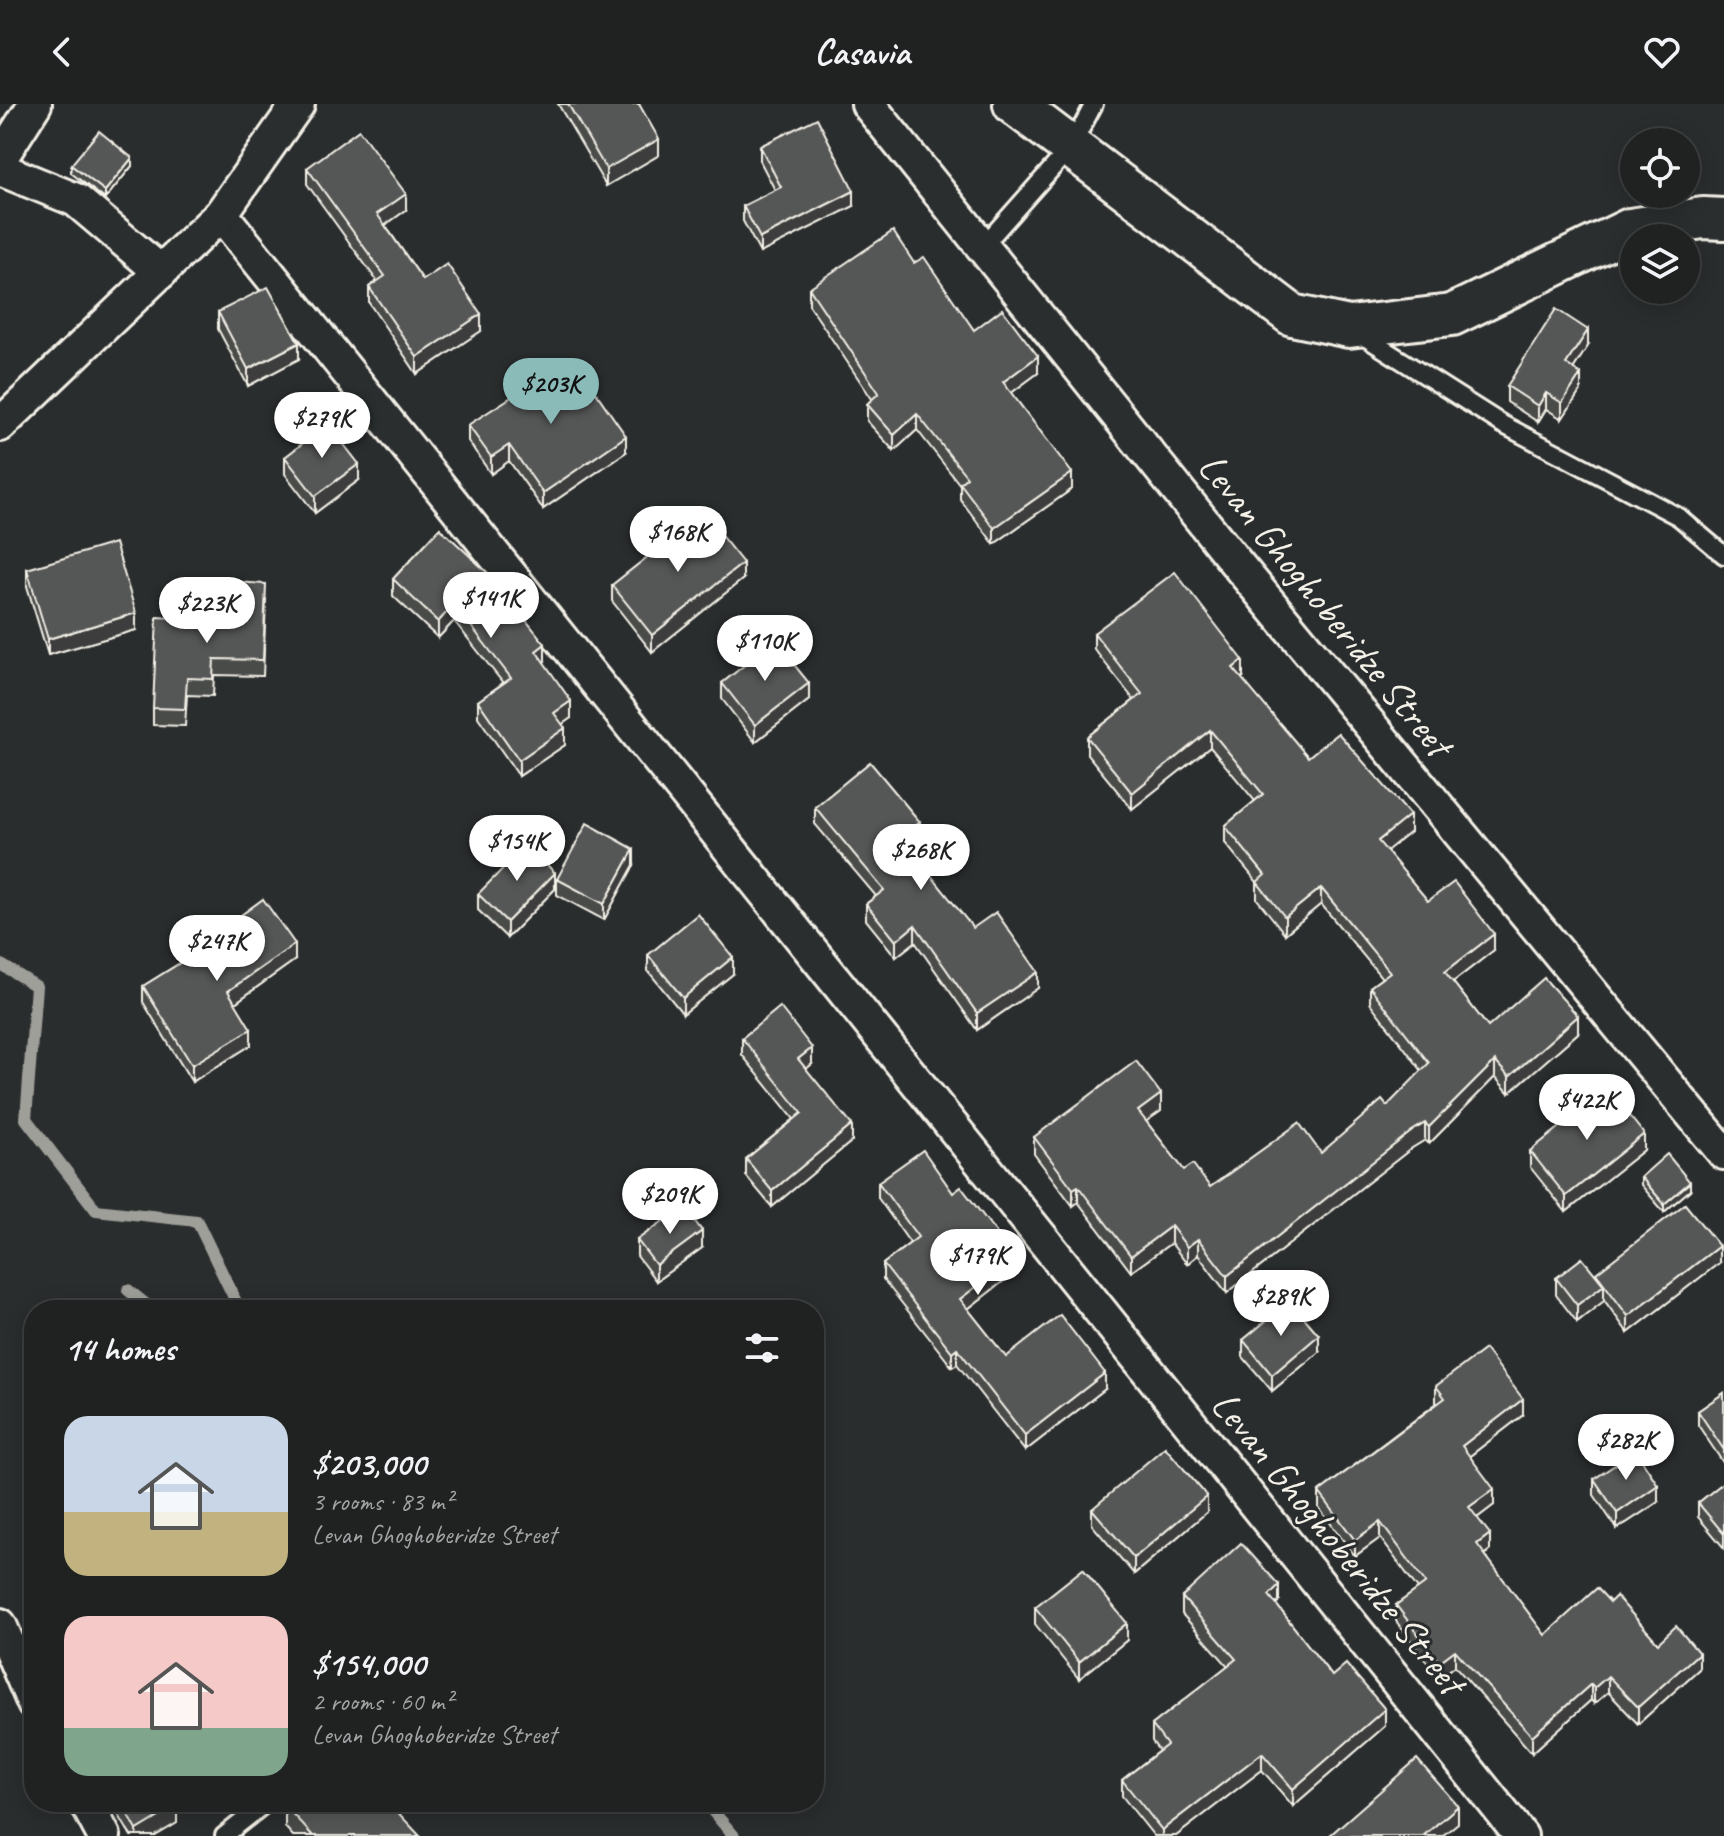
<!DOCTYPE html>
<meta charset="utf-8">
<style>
body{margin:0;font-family:Caveat,sans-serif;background:#2d2f2f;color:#f1f3f6;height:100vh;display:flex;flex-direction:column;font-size:30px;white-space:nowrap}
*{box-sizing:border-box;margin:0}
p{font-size:26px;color:#a2a4a5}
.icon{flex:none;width:44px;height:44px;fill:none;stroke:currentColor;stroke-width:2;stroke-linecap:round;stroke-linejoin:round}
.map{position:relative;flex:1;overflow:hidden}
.sheet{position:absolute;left:24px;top:1196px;width:800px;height:512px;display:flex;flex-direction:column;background:#202222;border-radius:32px;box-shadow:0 4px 20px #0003,0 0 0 2px #3d3f40}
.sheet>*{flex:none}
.controls{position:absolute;left:1620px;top:24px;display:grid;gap:16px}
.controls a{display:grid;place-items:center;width:80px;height:80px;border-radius:50%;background:#202222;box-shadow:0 4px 20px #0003,0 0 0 2px #3d3f40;font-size:40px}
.price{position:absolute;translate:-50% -68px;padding:0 18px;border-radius:28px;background:#fff;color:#222;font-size:26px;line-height:52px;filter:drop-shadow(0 2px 4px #0008)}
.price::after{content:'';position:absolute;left:50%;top:48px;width:24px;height:18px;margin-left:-12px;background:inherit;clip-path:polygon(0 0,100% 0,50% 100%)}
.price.active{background:#8bbbb9;color:#111}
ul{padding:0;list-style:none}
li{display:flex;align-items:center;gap:24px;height:200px;padding:0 40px}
li span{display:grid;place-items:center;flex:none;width:224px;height:160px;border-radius:24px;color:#555}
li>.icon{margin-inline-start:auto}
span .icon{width:96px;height:96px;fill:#fffc;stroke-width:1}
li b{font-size:34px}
h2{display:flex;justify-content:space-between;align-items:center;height:96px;padding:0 40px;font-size:34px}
header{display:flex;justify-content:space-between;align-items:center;height:104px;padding:0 40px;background:#202222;font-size:36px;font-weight:800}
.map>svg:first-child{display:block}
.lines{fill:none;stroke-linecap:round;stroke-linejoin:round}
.stream{stroke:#9f9f9a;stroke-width:12}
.service-casing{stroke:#f4f1e8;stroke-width:22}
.minor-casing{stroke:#f4f1e8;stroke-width:38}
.tertiary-casing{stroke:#f4f1e8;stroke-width:46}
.service{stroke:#2a2d2e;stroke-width:16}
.minor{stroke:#2a2d2e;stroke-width:32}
.tertiary{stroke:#2a2d2e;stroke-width:40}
.wall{fill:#494b4a;stroke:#f4f1e8;stroke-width:2}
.shaded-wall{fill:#3c3d3c;stroke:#f4f1e8;stroke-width:2}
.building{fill:#555756;stroke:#f4f1e8;stroke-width:2}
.labels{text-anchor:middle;stroke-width:6;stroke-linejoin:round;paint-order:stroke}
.street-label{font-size:40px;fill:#f4f1e8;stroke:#2a2d2e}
</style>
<header><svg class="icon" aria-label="back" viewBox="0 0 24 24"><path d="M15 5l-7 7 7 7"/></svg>Casavia<svg class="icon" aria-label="heart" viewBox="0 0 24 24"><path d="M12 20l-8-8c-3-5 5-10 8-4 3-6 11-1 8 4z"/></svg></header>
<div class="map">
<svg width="1724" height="1732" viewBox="0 0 1724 1732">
<rect width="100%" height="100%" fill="#2a2d2e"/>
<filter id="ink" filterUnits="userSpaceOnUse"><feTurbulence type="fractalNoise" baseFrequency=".0125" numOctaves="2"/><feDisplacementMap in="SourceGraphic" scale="16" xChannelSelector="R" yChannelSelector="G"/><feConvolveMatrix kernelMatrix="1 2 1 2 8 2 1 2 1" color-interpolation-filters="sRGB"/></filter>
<g filter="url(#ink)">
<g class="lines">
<!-- stream -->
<g class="stream">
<polyline points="0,860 36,882 26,1015 96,1106 197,1117 240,1206"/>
<polyline points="128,1186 153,1206"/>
<polyline points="705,1698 734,1732"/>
</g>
<defs>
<g id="service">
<polyline points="983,142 1071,43 1094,0"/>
<polyline points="1360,230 1502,320 1679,413 1724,451"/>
<polyline points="224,1732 267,1698"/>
</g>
<g id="minor">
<polyline points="868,0 1233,455 1724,1049"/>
<polyline points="0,55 35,0"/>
<polyline points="0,65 76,96 161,168"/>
<polyline points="221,110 1521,1732"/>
<polyline points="0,321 221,110 298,0"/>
<polyline points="0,1521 34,1600"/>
<polyline points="86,1698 104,1732"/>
</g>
<polyline id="tertiary" points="1014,0 1292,211 1349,223 1452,211 1630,125 1703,114 1724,115"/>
</defs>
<!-- service casing -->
<use href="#service" class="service-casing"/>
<!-- minor casing -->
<use href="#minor" class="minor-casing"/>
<!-- tertiary casing -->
<use href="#tertiary" class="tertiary-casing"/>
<!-- service -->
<use href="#service" class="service"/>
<!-- minor -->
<use href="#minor" class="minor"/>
<!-- tertiary -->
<use href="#tertiary" class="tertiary"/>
</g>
<!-- wall -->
<g class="wall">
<polygon points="558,0 639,0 659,51 606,82"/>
<polygon points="760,42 854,102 760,149 743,117 743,102 775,86 760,57"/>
<polygon points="71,61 132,62 105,95 71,69"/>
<polygon points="307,64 406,106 385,121 423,176 481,227 417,270 369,199 369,183 377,177 307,80"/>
<polygon points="914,159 974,226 1038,269 1011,289 1072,385 994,440 960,395 960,381 917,326 894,347 867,317 867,300 872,295 809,201 809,184"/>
<polygon points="218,208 299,255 248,282 218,225"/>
<polygon points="1588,242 1573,265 1581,286 1562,315 1546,305 1538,318 1507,298 1507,282"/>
<polygon points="468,321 626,348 543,405 509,357 491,370 468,337"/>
<polygon points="285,353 359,376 315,409 285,370"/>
<polygon points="440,424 545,557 543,558 571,614 562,620 565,641 519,672 478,613 478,597 503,579 454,517 438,534 393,492 393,475"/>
<polygon points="27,465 136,526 48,551 27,482"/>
<polygon points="743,475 652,548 612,497 612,481"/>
<polygon points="266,496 263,572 214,571 213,592 187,591 185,622 153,621 153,604 234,517"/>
<polygon points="1094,529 1243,573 1241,574 1308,653 1410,728 1386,747 1428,797 1494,846 1453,878 1488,923 1578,929 1509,989 1495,973 1429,1040 1425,1036 1412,1044 1227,1189 1198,1151 1187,1160 1171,1139 1131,1168 1078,1098 1073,1102 1034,1050 1034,1033 1161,1007 1146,1017 1184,1066 1210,1083 1321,1049 1387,1002 1422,967 1370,899 1370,883 1382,874 1321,800 1285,830 1257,795 1257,778 1225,739 1225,722 1255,697 1210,643 1132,705 1087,650 1087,633 1134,596 1094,545"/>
<polygon points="722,579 809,596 755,638 722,595"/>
<polygon points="815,703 920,735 909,744 973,824 1038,884 977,926 915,838 896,853 866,816 866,800 876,792 815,720"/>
<polygon points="634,761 604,816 557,791 557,775"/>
<polygon points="555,785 507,834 478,806 478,790"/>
<polygon points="233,817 295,856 235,899 251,941 192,978 143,898 143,882 233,826"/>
<polygon points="648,851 733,870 683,910 648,867"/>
<polygon points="742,934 812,960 806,965 852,1037 772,1103 746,1072 746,1055 794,1015 742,951"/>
<polygon points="1644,1046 1566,1108 1530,1063 1530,1047"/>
<polygon points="1641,1073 1690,1086 1664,1108 1641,1081"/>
<polygon points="878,1078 953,1089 1015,1168 968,1205 1006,1253 1105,1285 1025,1347 957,1260 952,1263 883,1175 883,1160 910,1139 878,1094"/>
<polygon points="637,1136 702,1144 656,1177 637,1152"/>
<polygon points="1719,1159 1628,1229 1604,1196 1577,1218 1556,1191 1556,1174"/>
<polygon points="1243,1236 1319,1248 1272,1287 1243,1253"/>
<polygon points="1436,1282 1523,1311 1470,1352 1494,1401 1477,1414 1490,1446 1485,1451 1545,1531 1610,1498 1658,1539 1699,1565 1638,1620 1608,1588 1594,1600 1591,1596 1532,1649 1455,1562 1439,1574 1396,1517 1396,1501 1418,1485 1380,1434 1355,1452 1319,1404 1319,1388 1437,1299 1436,1298"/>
<polygon points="1724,1289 1724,1360 1698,1321 1698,1307"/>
<polygon points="1594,1375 1658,1398 1617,1425 1594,1391"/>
<polygon points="1724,1378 1724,1444 1698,1413 1698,1399"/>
<polygon points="1092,1405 1207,1408 1134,1470 1092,1421"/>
<polygon points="1182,1493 1279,1497 1276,1500 1332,1572 1385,1622 1293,1702 1262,1666 1176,1732 1154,1732 1122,1692 1122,1676 1159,1647 1152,1637 1152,1621 1228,1562 1182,1510"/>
<polygon points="1035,1503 1127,1536 1079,1575 1035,1520"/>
<polygon points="111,1698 175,1698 177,1719 155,1732 131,1732"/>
<polygon points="285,1702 420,1732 293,1732 285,1723"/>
</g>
<!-- shaded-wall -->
<g class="shaded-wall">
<polygon points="659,35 659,51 606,82 606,65"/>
<polygon points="132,54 132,62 105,95 105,87"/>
<polygon points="854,87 854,102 760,149 760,134"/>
<polygon points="406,90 406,106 377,127 377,110"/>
<polygon points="481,210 481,227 417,270 417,253"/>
<polygon points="1588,226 1588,242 1566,276 1566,260"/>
<polygon points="299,239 299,255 248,282 248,265"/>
<polygon points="1038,252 1038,269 1003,295 1003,278"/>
<polygon points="1581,270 1581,286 1562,315 1562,299"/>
<polygon points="1546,289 1546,305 1538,318 1538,302"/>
<polygon points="917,310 917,326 894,347 894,331"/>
<polygon points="626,332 626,348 543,405 543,389"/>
<polygon points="509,341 509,357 491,370 491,353"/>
<polygon points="359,360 359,376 315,409 315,392"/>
<polygon points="1072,369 1072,385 994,440 994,424"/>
<polygon points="743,459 743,475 652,548 652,531"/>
<polygon points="454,500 454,517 438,534 438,518"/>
<polygon points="136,509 136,526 48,551 48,535"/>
<polygon points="545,540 545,557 536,563 536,547"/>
<polygon points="1243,556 1243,573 1233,580 1233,564"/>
<polygon points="809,579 809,596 755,638 755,621"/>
<polygon points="571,597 571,614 554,626 554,609"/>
<polygon points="565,624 565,641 519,672 519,656"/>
<polygon points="1210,626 1210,643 1132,705 1132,689"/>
<polygon points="1410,711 1410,728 1378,754 1378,737"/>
<polygon points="920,718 920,735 901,751 901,734"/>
<polygon points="634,745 634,761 604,816 604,800"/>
<polygon points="555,769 555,785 507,834 507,818"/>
<polygon points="1321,784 1321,800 1285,830 1285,813"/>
<polygon points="915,821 915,838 896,853 896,837"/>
<polygon points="1494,830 1494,846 1445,884 1445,868"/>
<polygon points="295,840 295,856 228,904 228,887"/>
<polygon points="733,853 733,870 683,910 683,894"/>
<polygon points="1038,868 1038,884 977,926 977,909"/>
<polygon points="1578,912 1578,929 1509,989 1509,973"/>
<polygon points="251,925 251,941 192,978 192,961"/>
<polygon points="812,944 812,960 798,971 798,955"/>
<polygon points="1495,957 1495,973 1429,1040 1429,1023"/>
<polygon points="1161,990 1161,1007 1138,1023 1138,1007"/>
<polygon points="1425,1019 1425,1036 1412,1044 1227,1189 1227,1172 1412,1027"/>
<polygon points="852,1021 852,1037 772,1103 772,1087"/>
<polygon points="1644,1030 1644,1046 1566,1108 1566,1092"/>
<polygon points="1690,1078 1690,1086 1664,1108 1664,1100"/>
<polygon points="1078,1082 1078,1098 1073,1102 1073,1085"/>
<polygon points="1171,1122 1171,1139 1131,1168 1131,1152"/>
<polygon points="702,1127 702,1144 656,1177 656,1161"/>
<polygon points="1198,1135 1198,1151 1187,1160 1187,1143"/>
<polygon points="1719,1142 1719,1159 1628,1229 1628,1212"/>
<polygon points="1015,1153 1015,1168 960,1211 960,1195"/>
<polygon points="1604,1181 1604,1197 1577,1218 1577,1201"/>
<polygon points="1319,1231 1319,1248 1272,1287 1272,1271"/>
<polygon points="957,1244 957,1260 952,1263 952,1248"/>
<polygon points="1105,1269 1105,1285 1025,1347 1025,1331"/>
<polygon points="1523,1295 1523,1311 1462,1358 1462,1342"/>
<polygon points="1658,1381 1658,1398 1617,1425 1617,1409"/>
<polygon points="1494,1385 1494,1401 1469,1420 1469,1403"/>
<polygon points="1207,1392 1207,1408 1134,1470 1134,1454"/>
<polygon points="1380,1418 1380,1434 1355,1452 1355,1436"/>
<polygon points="1490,1430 1490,1446 1477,1456 1477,1440"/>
<polygon points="1279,1481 1279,1497 1269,1507 1269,1491"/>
<polygon points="1127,1519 1127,1536 1079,1575 1079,1558"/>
<polygon points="1455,1546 1455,1562 1439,1574 1439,1558"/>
<polygon points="1699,1549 1699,1565 1638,1620 1638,1603"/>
<polygon points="1608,1572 1608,1588 1594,1600 1594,1584"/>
<polygon points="1591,1580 1591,1596 1532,1649 1532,1632"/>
<polygon points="1385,1605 1385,1622 1293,1702 1293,1685"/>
<polygon points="1262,1649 1262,1666 1176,1732 1162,1732 1162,1726"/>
<polygon points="177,1702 177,1719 155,1732 137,1732 137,1726"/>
<polygon points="1458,1702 1458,1719 1442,1732 1423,1732"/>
</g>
<!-- building -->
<g class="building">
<polygon points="568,0 639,0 659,35 606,65"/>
<polygon points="817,14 854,87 760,134 743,102 781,83 760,42"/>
<polygon points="359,26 406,90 377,110 423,176 447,160 481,210 417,253 369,183 385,172 307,64"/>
<polygon points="99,27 132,54 105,87 71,61"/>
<polygon points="893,127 914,159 924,153 974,226 1002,205 1038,252 1003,278 1072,369 994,424 960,379 967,373 917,310 894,331 867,300 879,289 809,184"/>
<polygon points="268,183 299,239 248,265 218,208"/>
<polygon points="1556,205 1588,226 1566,260 1581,270 1562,299 1546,289 1538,302 1507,282"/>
<polygon points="572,254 626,332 543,389 509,341 491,353 468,321"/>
<polygon points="328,320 359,360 315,392 285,353"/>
<polygon points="703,409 743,459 652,531 612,481"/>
<polygon points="440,424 490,471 545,540 536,547 571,597 554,609 565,624 519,656 478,597 511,574 454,500 438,518 393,475"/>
<polygon points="115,439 136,509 48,535 27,465"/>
<polygon points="1175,468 1243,556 1233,564 1308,653 1338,629 1410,711 1378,737 1428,797 1454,778 1494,830 1445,868 1488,923 1544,874 1578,912 1509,973 1495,957 1429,1023 1425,1019 1412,1027 1227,1172 1198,1135 1187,1143 1171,1122 1131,1152 1078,1082 1073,1085 1034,1033 1136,957 1161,990 1138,1007 1184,1066 1193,1060 1210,1083 1299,1019 1321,1049 1382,996 1387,1002 1429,959 1370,883 1390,868 1321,784 1285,813 1257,778 1265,771 1225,722 1263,690 1210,626 1132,689 1087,633 1142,590 1094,529"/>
<polygon points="235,478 266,480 263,556 214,555 213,575 187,574 185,605 153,604 157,513 234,517"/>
<polygon points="775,537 809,579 755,621 722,579"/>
<polygon points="870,658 920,718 901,734 973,824 996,808 1038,868 977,909 915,821 896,837 866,800 884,786 815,703"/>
<polygon points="587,719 634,745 604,800 557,775"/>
<polygon points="527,740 555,769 507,818 478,790"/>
<polygon points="263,795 295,840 228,887 251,925 192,961 143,882 238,823 233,817"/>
<polygon points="698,810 733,853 683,894 648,851"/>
<polygon points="780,903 812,944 798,955 852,1021 772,1087 746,1055 802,1009 742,934"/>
<polygon points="1608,985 1644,1030 1566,1092 1530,1047"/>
<polygon points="923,1046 953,1089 961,1083 1015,1153 960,1195 1006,1253 1060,1211 1105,1269 1025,1331 957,1244 952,1248 883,1160 918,1133 878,1078"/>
<polygon points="1667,1050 1690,1078 1664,1100 1641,1073"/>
<polygon points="1685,1100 1719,1142 1628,1212 1596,1169"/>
<polygon points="684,1102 702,1127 656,1161 637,1136"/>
<polygon points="1582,1154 1604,1181 1577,1201 1556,1174"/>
<polygon points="1290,1197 1319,1231 1272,1271 1243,1236"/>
<polygon points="1485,1245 1523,1295 1462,1342 1494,1385 1469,1403 1490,1430 1477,1440 1545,1531 1597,1484 1610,1498 1616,1492 1658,1539 1676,1522 1699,1549 1638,1603 1608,1572 1594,1584 1591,1580 1532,1632 1455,1546 1439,1558 1396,1501 1426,1479 1380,1418 1355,1436 1319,1388 1445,1294 1436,1282"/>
<polygon points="1724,1289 1724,1346 1698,1307"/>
<polygon points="1165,1343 1207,1392 1134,1454 1092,1405"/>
<polygon points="1636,1347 1658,1381 1617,1409 1594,1375"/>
<polygon points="1724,1378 1724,1430 1698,1399"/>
<polygon points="1241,1439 1279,1481 1269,1491 1332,1572 1346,1560 1385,1605 1293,1685 1262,1649 1162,1726 1122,1676 1167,1641 1152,1621 1236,1555 1182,1493"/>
<polygon points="1083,1465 1127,1519 1079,1558 1035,1503"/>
<polygon points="1417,1655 1458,1702 1423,1732 1329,1732"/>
<polygon points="121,1698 175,1698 177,1702 137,1726"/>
<polygon points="288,1698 388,1698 420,1732 313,1732 285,1702"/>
</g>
</g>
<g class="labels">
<!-- street labels -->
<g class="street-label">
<text transform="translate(1326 500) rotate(51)" y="14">Levan Ghoghoberidze Street</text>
<text transform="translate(1339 1438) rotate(51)" y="14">Levan Ghoghoberidze Street</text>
</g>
</g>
</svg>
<div class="controls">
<a><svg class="icon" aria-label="locate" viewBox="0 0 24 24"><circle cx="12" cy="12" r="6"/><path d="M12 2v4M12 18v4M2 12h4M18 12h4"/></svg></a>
<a><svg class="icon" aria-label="layers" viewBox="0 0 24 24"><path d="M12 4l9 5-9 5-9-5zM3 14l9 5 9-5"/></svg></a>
</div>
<b class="price active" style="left:551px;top:322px">$203K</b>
<b class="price" style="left:322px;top:356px">$279K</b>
<b class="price" style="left:678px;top:470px">$168K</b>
<b class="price" style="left:491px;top:536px">$141K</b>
<b class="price" style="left:207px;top:541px">$223K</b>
<b class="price" style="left:765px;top:579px">$110K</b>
<b class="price" style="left:517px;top:779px">$154K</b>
<b class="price" style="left:921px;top:788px">$268K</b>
<b class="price" style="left:217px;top:879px">$247K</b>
<b class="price" style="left:1587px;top:1038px">$422K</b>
<b class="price" style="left:670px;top:1132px">$209K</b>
<b class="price" style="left:978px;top:1193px">$179K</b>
<b class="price" style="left:1281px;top:1234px">$289K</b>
<b class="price" style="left:1626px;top:1378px">$282K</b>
<section class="sheet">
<h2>14 homes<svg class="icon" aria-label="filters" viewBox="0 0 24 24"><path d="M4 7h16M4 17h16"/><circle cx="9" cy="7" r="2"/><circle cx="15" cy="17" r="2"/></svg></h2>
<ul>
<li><span style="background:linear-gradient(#c9d6e8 60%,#c2b280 0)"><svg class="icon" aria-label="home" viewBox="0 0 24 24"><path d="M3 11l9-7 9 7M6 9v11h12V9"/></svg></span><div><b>$203,000</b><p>3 rooms · 83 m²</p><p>Levan Ghoghoberidze Street</p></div></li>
<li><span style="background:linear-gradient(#f6c9c9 70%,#7fa58c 0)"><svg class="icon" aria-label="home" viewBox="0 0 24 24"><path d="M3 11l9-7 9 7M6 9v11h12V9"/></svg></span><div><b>$154,000</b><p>2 rooms · 60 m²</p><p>Levan Ghoghoberidze Street</p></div></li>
</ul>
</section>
</div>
